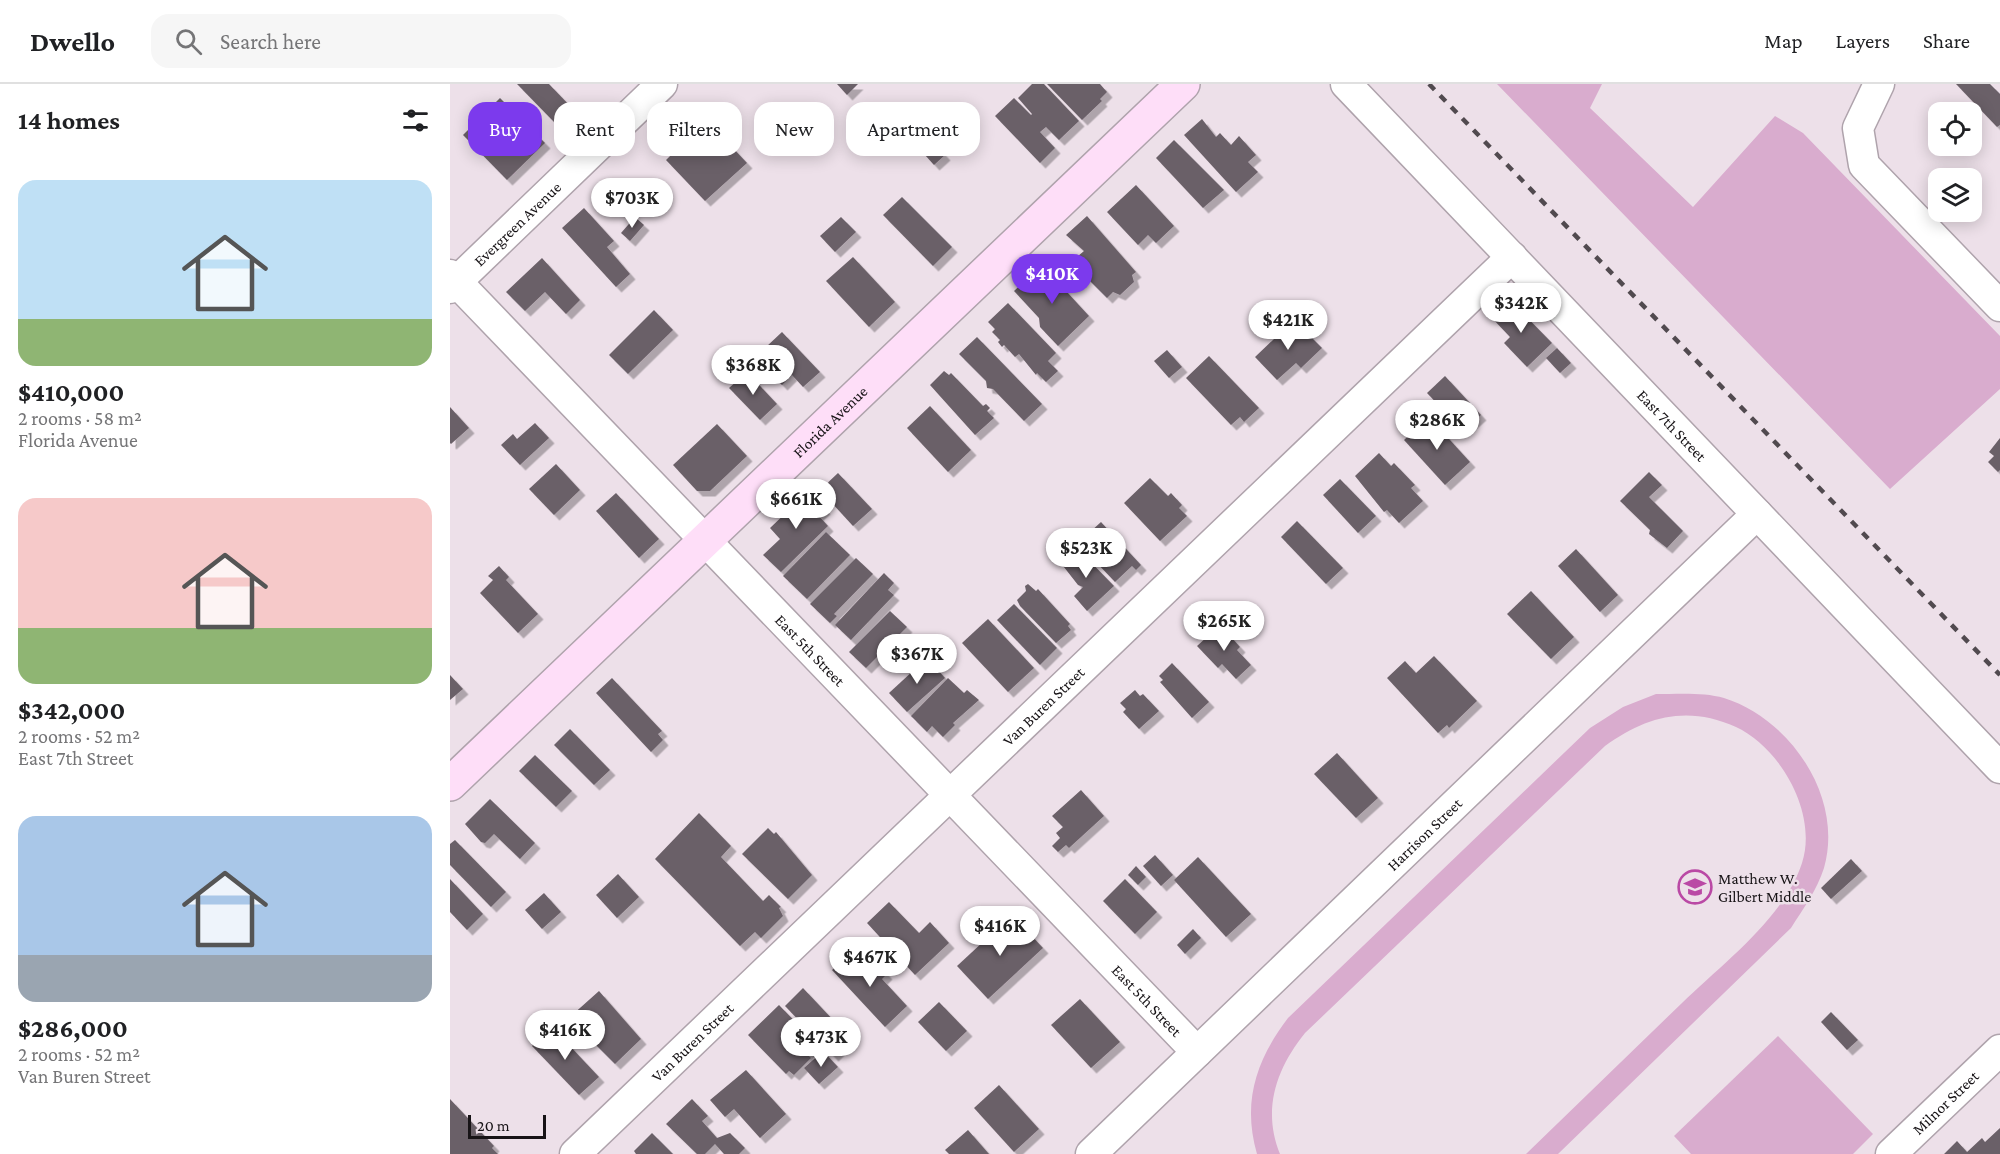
<!DOCTYPE html>
<meta charset="utf-8">
<style>
body{margin:0;font-family:"Crimson Pro",serif;background:#f6f6f6;color:#202124;height:100vh;display:flex;flex-direction:column;font-size:22px;white-space:nowrap}
*{box-sizing:border-box;margin:0}
p{font-size:20px;color:#757577}
.icon{flex:none;width:33px;height:33px;fill:none;stroke:currentColor;stroke-width:2;stroke-linecap:round;stroke-linejoin:round}
.map{position:relative;flex:1;overflow:hidden}
.side{display:flex;flex-direction:column;background:#fff;width:450px}
.side>*{flex:none}
.guide{position:absolute;left:18px;top:18px;width:570px;height:54px;display:flex;gap:12px}
.tools{position:absolute;left:1478px;top:18px;display:grid;gap:12px}
.tools a{display:grid;place-items:center;width:54px;height:54px;border-radius:12px;background:#fff;box-shadow:0 3px 15px #0003;font-size:30px}
.scale{position:absolute;left:18px;bottom:15px;width:78px;box-sizing:border-box;padding-left:6px;border:3px solid #171316;border-top:0;font-size:16px;line-height:21px;white-space:nowrap;color:#171316;-webkit-text-stroke:4px #ede0e9;paint-order:stroke}
.price{position:absolute;translate:-50% -51px;padding:0 14px;border-radius:21px;background:#fff;color:#222;font-size:20px;line-height:39px;filter:drop-shadow(0 2px 3px #0008)}
.price::after{content:'';position:absolute;left:50%;top:36px;width:18px;height:14px;margin-left:-9px;background:inherit;clip-path:polygon(0 0,100% 0,50% 100%)}
.price.on{background:#7c3aed;color:#fff}
ul{padding:0;list-style:none}
li{display:grid;align-content:center;gap:12px;height:318px;padding:0 18px}
li span{display:grid;place-items:center;height:186px;border-radius:18px;color:#555}
li>.icon{margin-inline-start:auto}
span .icon{width:108px;height:108px;fill:#fffc;stroke-width:1}
li b{font-size:26px}
h2{display:flex;justify-content:space-between;align-items:center;height:72px;padding:0 18px;font-size:26px}
.pill{padding:0 21px;border-radius:18px;background:#fff;box-shadow:0 3px 15px #0003;font-size:21px;line-height:54px}
.pill.on{background:#7c3aed;color:#fff}
header{display:flex;align-items:center;gap:36px;box-sizing:border-box;height:84px;padding:0 30px;background:#fff;border-bottom:2px solid #e0e0e0}
header strong{font-size:28px}
nav{display:flex;gap:33px;margin-inline-start:auto;font-size:21px}
.search{width:420px;height:54px;background:#f6f6f6;display:flex;align-items:center;gap:15px;box-sizing:border-box;padding:0 21px;border-radius:18px;color:#757577;font-size:22px}
main{display:flex;flex:1;min-height:0}
.map>svg:first-child{display:block}
.green{fill:#d9acce}
.building{fill:#6b6068;filter:url(#shadow)}
.lines{fill:none;stroke-linecap:round;stroke-linejoin:round}
.street-casing{stroke:#afa3ac;stroke-width:33}
.secondary-casing{stroke:#afa3ac;stroke-width:36}
.street{stroke:#fff;stroke-width:30}
.secondary{stroke:#fedef8;stroke-width:33}
.rail{stroke:#514a4f;stroke-width:4.5;stroke-dasharray:8 8;stroke-linecap:butt}
.labels{text-anchor:middle;stroke-width:5;stroke-linejoin:round;paint-order:stroke}
.street-label{font-size:16px;fill:#171316;stroke:#ede0e9}
.poi-label{font-size:16px;fill:#171316;stroke:#ede0e9;text-anchor:start}
</style>
<header>
<strong>Dwello</strong>
<div class="search"><svg class="icon" aria-label="search" viewBox="0 0 24 24"><circle cx="10" cy="10" r="6"/><path d="M15 15l6 6"/></svg>Search here</div>
<nav><a>Map</a><a>Layers</a><a>Share</a></nav>
</header>
<main>
<section class="side">
<h2>14 homes<svg class="icon" aria-label="filters" viewBox="0 0 24 24"><path d="M4 7h16M4 17h16"/><circle cx="9" cy="7" r="2"/><circle cx="15" cy="17" r="2"/></svg></h2>
<ul>
<li><span style="background:linear-gradient(#bfe0f5 75%,#8fb573 0)"><svg class="icon" aria-label="home" viewBox="0 0 24 24"><path d="M3 11l9-7 9 7M6 9v11h12V9"/></svg></span><div><b>$410,000</b><p>2 rooms · 58 m²</p><p>Florida Avenue</p></div></li>
<li><span style="background:linear-gradient(#f6c9c9 70%,#8fb573 0)"><svg class="icon" aria-label="home" viewBox="0 0 24 24"><path d="M3 11l9-7 9 7M6 9v11h12V9"/></svg></span><div><b>$342,000</b><p>2 rooms · 52 m²</p><p>East 7th Street</p></div></li>
<li><span style="background:linear-gradient(#a9c7e8 75%,#9aa5b1 0)"><svg class="icon" aria-label="home" viewBox="0 0 24 24"><path d="M3 11l9-7 9 7M6 9v11h12V9"/></svg></span><div><b>$286,000</b><p>2 rooms · 52 m²</p><p>Van Buren Street</p></div></li>
</ul>
</section>
<div class="map">
<svg width="1550" height="1070" viewBox="0 0 1550 1070">
<defs>
<filter id="shadow"><feDropShadow dx="5.5" dy="5.5" stdDeviation="0" flood-color="#0004"/></filter>
</defs>
<rect width="100%" height="100%" fill="#ede0e9"/>
<!-- green -->
<g class="green">
<polygon points="1047,0 1152,0 1140,24 1243,123 1325,32 1353,49 1550,252 1550,305 1440,405"/>
<path d="M1206,610C1228,610 1254,608 1274,614C1341,635 1394,714 1374,784C1367,806 1353,825 1341,844L1108,1070H1076C1128,1020 1180,969 1232,919C1273,879 1334,834 1352,779C1368,730 1331,664 1286,643C1238,621 1196,632 1155,662L855,949C826,985 812,1026 830,1070H807C792,1018 806,976 838,934L1140,644L1173,623Z"/>
<polygon points="1328,952 1423,1050 1403,1070 1241,1070 1224,1052"/>
</g>
<!-- building -->
<g class="building">
<polygon points="67,0 99,0 122,24 106,40"/>
<polygon points="387,0 408,0 397,11"/>
<polygon points="582,0 594,0 629,37 609,56 596,43 590,48 605,64 590,79 545,32 564,14 581,31 582,30 568,14"/>
<polygon points="597,0 650,0 657,8 650,15 652,17 632,36"/>
<polygon points="1506,0 1540,0 1550,10 1550,41 1547,43"/>
<polygon points="50,14 95,59 57,96 13,51"/>
<polygon points="496,21 510,41 498,56 488,44 492,40 484,31"/>
<polygon points="252,31 297,79 255,117 216,76 221,71 216,65"/>
<polygon points="752,35 766,53 770,49 781,61 789,52 806,71 798,78 808,88 786,108 734,51"/>
<polygon points="477,52 495,71 484,81 467,62"/>
<polygon points="724,56 774,106 753,124 706,74"/>
<polygon points="686,101 724,142 706,159 698,151 688,161 657,128"/>
<polygon points="452,113 502,163 483,182 433,131"/>
<polygon points="134,124 164,157 157,163 180,190 166,203 112,144"/>
<polygon points="637,132 686,188 682,191 684,198 670,211 663,208 657,214 621,178 634,167 616,151"/>
<polygon points="185,133 194,141 180,157 171,149"/>
<polygon points="391,133 406,148 385,168 370,152"/>
<polygon points="403,173 445,218 419,243 376,197"/>
<polygon points="92,174 130,216 116,230 95,208 75,227 56,208"/>
<polygon points="592,181 639,232 608,262 590,243 589,234 564,207"/>
<polygon points="1060,216 1102,259 1077,283 1054,259 1060,253 1042,234"/>
<polygon points="558,219 606,269 598,277 608,287 596,298 587,289 586,291 569,270 565,273 554,261 552,263 548,258 550,256 542,248 545,245 538,238"/>
<polygon points="204,226 223,246 178,290 159,271"/>
<polygon points="844,236 872,264 851,284 846,279 827,296 805,273"/>
<polygon points="332,248 370,288 353,303 342,291 332,301 316,284 326,274 316,263"/>
<polygon points="527,253 592,320 574,337 543,305 537,304 536,297 509,270"/>
<polygon points="1107,264 1121,279 1110,289 1096,274"/>
<polygon points="717,266 732,283 719,294 704,277"/>
<polygon points="759,272 809,324 794,338 790,333 781,341 736,294"/>
<polygon points="494,287 499,291 501,289 533,322 536,320 540,324 537,327 544,334 525,351 480,301"/>
<polygon points="297,288 327,320 310,336 279,304"/>
<polygon points="995,292 1031,331 1013,347 977,309"/>
<polygon points="480,322 521,366 498,388 457,344"/>
<polygon points="0,323 19,344 1,360 0,359"/>
<polygon points="979,333 1020,378 995,401 954,356"/>
<polygon points="85,339 99,354 70,381 51,361 63,350 67,355"/>
<polygon points="267,340 297,372 260,407 247,407 223,381"/>
<polygon points="1550,354 1550,386 1548,388 1538,378 1544,372 1539,368"/>
<polygon points="929,369 941,382 944,379 965,401 961,404 973,417 949,439 937,426 934,428 905,392"/>
<polygon points="106,380 130,406 104,431 79,405"/>
<polygon points="1199,388 1212,401 1199,413 1233,447 1217,464 1199,450 1200,446 1170,417"/>
<polygon points="388,389 422,425 403,442 370,406"/>
<polygon points="700,394 718,412 721,409 732,421 729,424 737,432 710,457 674,419"/>
<polygon points="890,395 926,432 908,449 873,411"/>
<polygon points="355,405 375,425 368,431 378,442 331,488 313,471 330,455 320,444 341,424 338,421"/>
<polygon points="166,409 209,455 189,474 146,427"/>
<polygon points="847,437 893,484 876,500 831,453"/>
<polygon points="651,438 691,481 686,486 682,482 665,498 628,459"/>
<polygon points="376,448 400,471 357,515 333,492"/>
<polygon points="626,463 664,502 637,527 624,512 633,503 628,501 610,478"/>
<polygon points="1126,465 1168,511 1150,528 1108,482"/>
<polygon points="406,474 423,490 384,530 387,532 380,539 360,520"/>
<polygon points="49,482 59,493 56,496 88,530 68,549 30,509 43,496 38,492"/>
<polygon points="434,489 444,499 438,506 444,511 401,556 385,541"/>
<polygon points="578,500 586,507 588,505 620,540 618,542 621,546 606,559 570,522 567,516 576,507 575,502"/>
<polygon points="1081,507 1124,553 1101,575 1057,530"/>
<polygon points="564,520 607,564 590,581 547,536"/>
<polygon points="440,527 457,543 440,560 443,563 434,572 431,569 416,584 399,568"/>
<polygon points="538,535 584,584 558,608 512,559"/>
<polygon points="770,541 790,563 787,566 801,581 786,595 772,580 768,584 747,562"/>
<polygon points="984,572 1027,617 999,644 997,641 988,649 937,594 955,577 966,589"/>
<polygon points="477,574 495,594 457,628 439,609"/>
<polygon points="722,579 759,618 742,634 710,598 713,596 709,592"/>
<polygon points="0,591 13,605 0,616"/>
<polygon points="162,594 212,647 208,650 213,656 201,668 146,609"/>
<polygon points="498,594 514,609 517,606 529,616 503,639 505,641 493,653 482,642 477,648 461,632"/>
<polygon points="685,606 690,612 693,610 709,627 689,645 673,628 676,625 670,619"/>
<polygon points="120,645 160,686 144,701 104,661"/>
<polygon points="887,669 928,714 906,734 864,690"/>
<polygon points="85,671 122,707 106,723 69,687"/>
<polygon points="631,706 654,732 619,764 616,761 608,768 602,762 610,754 606,749 613,743 602,732"/>
<polygon points="40,715 85,759 70,775 44,750 35,759 31,758 15,740"/>
<polygon points="249,729 281,762 271,773 313,817 319,811 331,823 329,824 333,832 311,854 305,848 290,862 205,775"/>
<polygon points="318,744 324,750 326,748 362,791 338,815 292,770"/>
<polygon points="5,756 56,808 41,823 0,781 0,760"/>
<polygon points="705,771 723,791 711,802 693,782"/>
<polygon points="748,773 801,830 776,853 724,796"/>
<polygon points="1401,775 1412,787 1381,815 1371,804"/>
<polygon points="686,782 696,793 688,801 678,791"/>
<polygon points="168,790 189,813 167,834 146,811"/>
<polygon points="0,795 33,830 17,846 0,828"/>
<polygon points="675,795 707,828 685,850 653,817"/>
<polygon points="94,809 111,828 92,845 75,826"/>
<polygon points="439,818 469,849 480,838 499,859 465,891 417,839"/>
<polygon points="562,831 593,864 538,915 507,882"/>
<polygon points="743,845 751,854 735,870 727,861"/>
<polygon points="405,866 422,885 427,880 437,890 432,895 457,922 435,943 382,886"/>
<polygon points="353,904 401,955 383,972 335,922"/>
<polygon points="149,907 191,955 165,980 129,944 131,943 121,932"/>
<polygon points="630,915 670,958 641,984 601,941"/>
<polygon points="489,918 517,947 496,967 468,938"/>
<polygon points="329,921 367,960 357,970 361,974 344,991 339,987 336,990 298,951"/>
<polygon points="1381,928 1408,956 1397,966 1371,938"/>
<polygon points="102,943 149,993 129,1011 82,962"/>
<polygon points="373,967 388,983 369,1000 354,984"/>
<polygon points="296,986 336,1030 310,1054 284,1025 275,1033 260,1016"/>
<polygon points="549,1001 589,1045 564,1068 524,1024"/>
<polygon points="0,1015 44,1062 42,1064 48,1070 0,1070"/>
<polygon points="242,1015 258,1032 252,1037 267,1054 280,1049 295,1064 289,1070 274,1070 265,1060 255,1070 247,1070 216,1040"/>
<polygon points="1550,1044 1550,1070 1494,1070 1507,1057 1517,1068 1532,1054 1535,1058"/>
<polygon points="518,1046 539,1070 499,1070 495,1066"/>
<polygon points="202,1049 223,1070 186,1070 184,1067"/>
</g>
<g class="lines">
<defs>
<g id="street">
<path id="s1" d="M896,0L1550,684"/>
<polyline points="1429,0 1408,44 1414,81 1550,222"/>
<path id="s2" d="M0,191L747,968"/>
<path id="s3" d="M0,204L212,0"/>
<path id="s4" d="M125,1070L1062,173"/>
<path id="s5" d="M641,1070L1307,430"/>
<path id="s6" d="M1441,1070L1550,966"/>
</g>
<g id="secondary">
<path id="s7" d="M0,700L733,0"/>
</g>
</defs>
<!-- street casing -->
<use href="#street" class="street-casing"/>
<!-- secondary casing -->
<use href="#secondary" class="secondary-casing"/>
<!-- street -->
<use href="#street" class="street"/>
<!-- secondary -->
<use href="#secondary" class="secondary"/>
<!-- rail -->
<polyline class="rail" points="979,0 1550,591"/>
</g>
<!-- icons -->
<defs>
<symbol id="school-ring" viewBox="-11 -11 22 22"><circle r="9.5" fill="#ede0e9" stroke="#ba49a5" stroke-width="1.5"/><path d="M0-5L7-2L0 1L-7-2ZM-4 1L0 2.5L4 1V4Q0 6-4 4Z" fill="#ba49a5"/></symbol>
</defs>
<g fill-rule="evenodd">
<use href="#school-ring" x="1226" y="784" width="38" height="38"/>
</g>
<g class="labels">
<!-- street labels -->
<g class="street-label">
<text dy="6" stroke="none"><textPath href="#s3" startOffset="93">Evergreen Avenue</textPath></text>
<text dy="6" stroke="none"><textPath href="#s7" startOffset="525">Florida Avenue</textPath></text>
<text dy="6" stroke="none"><textPath href="#s1" startOffset="472">East 7th Street</textPath></text>
<text dy="6" stroke="none"><textPath href="#s2" startOffset="520">East 5th Street</textPath></text>
<text dy="6" stroke="none"><textPath href="#s4" startOffset="648">Van Buren Street</textPath></text>
<text dy="6" stroke="none"><textPath href="#s5" startOffset="462">Harrison Street</textPath></text>
<text dy="6" stroke="none"><textPath href="#s2" startOffset="1006">East 5th Street</textPath></text>
<text dy="6" stroke="none"><textPath href="#s4" startOffset="162">Van Buren Street</textPath></text>
<text dy="6" stroke="none"><textPath href="#s6" startOffset="75">Milnor Street</textPath></text>
</g>
<!-- poi labels -->
<g class="poi-label">
<text x="1268" y="800">Matthew W.<tspan x="1268" dy="18">Gilbert Middle</tspan></text>
</g>
</g>
</svg>
<div class="tools">
<a><svg class="icon" aria-label="locate" viewBox="0 0 24 24"><circle cx="12" cy="12" r="6"/><path d="M12 2v4M12 18v4M2 12h4M18 12h4"/></svg></a>
<a><svg class="icon" aria-label="layers" viewBox="0 0 24 24"><path d="M12 4l9 5-9 5-9-5zM3 14l9 5 9-5"/></svg></a>
</div>
<div class="scale">20 m</div>
<b class="price" style="left:182px;top:145px">$703K</b>
<b class="price on" style="left:602px;top:221px">$410K</b>
<b class="price" style="left:1071px;top:250px">$342K</b>
<b class="price" style="left:838px;top:267px">$421K</b>
<b class="price" style="left:303px;top:312px">$368K</b>
<b class="price" style="left:987px;top:367px">$286K</b>
<b class="price" style="left:346px;top:446px">$661K</b>
<b class="price" style="left:636px;top:495px">$523K</b>
<b class="price" style="left:774px;top:568px">$265K</b>
<b class="price" style="left:467px;top:601px">$367K</b>
<b class="price" style="left:550px;top:873px">$416K</b>
<b class="price" style="left:420px;top:904px">$467K</b>
<b class="price" style="left:115px;top:977px">$416K</b>
<b class="price" style="left:371px;top:984px">$473K</b>
<div class="guide">
<a class="pill on">Buy</a>
<a class="pill">Rent</a>
<a class="pill">Filters</a>
<a class="pill">New</a>
<a class="pill">Apartment</a>
</div>
</div>
</main>
